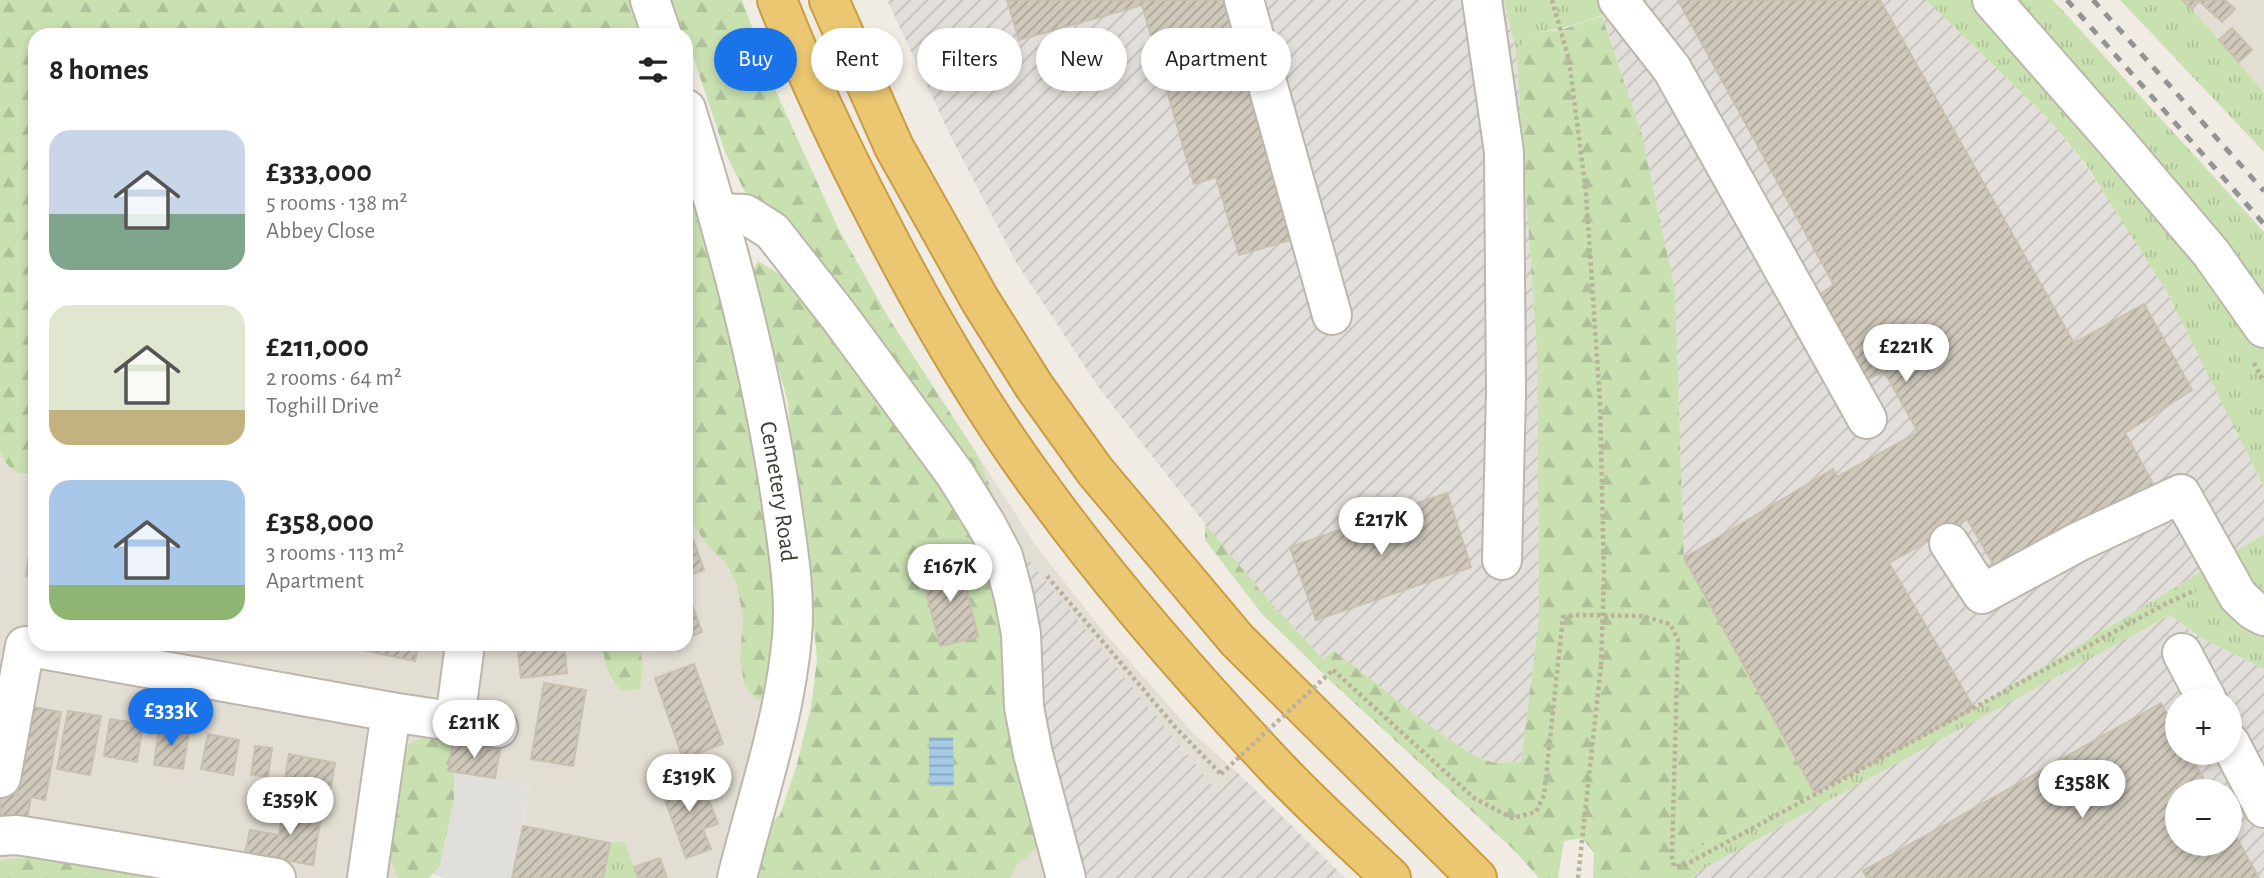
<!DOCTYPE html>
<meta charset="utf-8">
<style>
body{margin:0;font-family:"Alegreya Sans",sans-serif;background:#f2f2f2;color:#222;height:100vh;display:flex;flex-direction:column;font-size:26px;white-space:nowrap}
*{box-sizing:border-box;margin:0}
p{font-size:23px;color:#767676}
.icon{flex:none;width:38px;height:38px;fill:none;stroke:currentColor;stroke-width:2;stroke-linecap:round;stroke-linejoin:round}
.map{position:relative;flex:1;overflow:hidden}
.panel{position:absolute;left:28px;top:28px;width:665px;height:623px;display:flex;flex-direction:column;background:#fff;border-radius:21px;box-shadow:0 4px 10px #0003}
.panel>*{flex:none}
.banner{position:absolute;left:714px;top:28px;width:665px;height:63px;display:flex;gap:14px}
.tools{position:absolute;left:2165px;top:688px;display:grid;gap:14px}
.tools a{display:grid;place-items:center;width:77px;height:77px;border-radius:50%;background:#fff;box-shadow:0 4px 10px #0003;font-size:35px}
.price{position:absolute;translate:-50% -60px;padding:0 16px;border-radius:24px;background:#fff;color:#222;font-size:23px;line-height:46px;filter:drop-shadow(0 2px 4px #0008)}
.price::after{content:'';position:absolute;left:50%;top:42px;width:21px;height:16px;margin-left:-10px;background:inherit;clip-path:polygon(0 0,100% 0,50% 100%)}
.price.on{background:#1a73e8;color:#fff}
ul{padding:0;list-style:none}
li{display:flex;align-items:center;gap:21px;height:175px;padding:0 21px}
li span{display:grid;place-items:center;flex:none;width:196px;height:140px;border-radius:21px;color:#555}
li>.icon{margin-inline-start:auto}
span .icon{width:84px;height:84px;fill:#fffc;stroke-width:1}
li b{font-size:30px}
h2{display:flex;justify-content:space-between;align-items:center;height:84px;padding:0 21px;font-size:30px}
.pill{padding:0 24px;border-radius:32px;background:#fff;box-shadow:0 4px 10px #0003;font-size:24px;line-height:63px}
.pill.on{background:#1a73e8;color:#fff}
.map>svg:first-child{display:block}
.residential{fill:#e3ded3}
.industrial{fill:url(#industrial-furrows);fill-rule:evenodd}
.grass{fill:url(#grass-tufts)}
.forest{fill:url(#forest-firs)}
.parking{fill:#e1dfdc}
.water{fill:url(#water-rules)}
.building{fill:url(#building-hatch);stroke:#cac0af;stroke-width:2}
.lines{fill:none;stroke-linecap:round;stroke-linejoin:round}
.minor-casing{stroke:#bdb7ab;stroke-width:42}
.highway-casing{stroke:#ca9c44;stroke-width:42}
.path{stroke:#bab09b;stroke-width:4.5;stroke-dasharray:3.5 3.5;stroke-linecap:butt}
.minor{stroke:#fff;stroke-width:38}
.highway{stroke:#ecc772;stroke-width:38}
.rail{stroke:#939393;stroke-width:5;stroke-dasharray:9 9;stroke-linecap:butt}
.path-bridge{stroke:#bab09b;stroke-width:4.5;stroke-dasharray:3.5 3.5;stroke-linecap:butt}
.labels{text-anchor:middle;stroke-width:6;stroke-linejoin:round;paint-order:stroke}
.street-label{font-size:24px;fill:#413d35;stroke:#fff}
</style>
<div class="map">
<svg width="2264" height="878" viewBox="0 0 2264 878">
<defs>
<pattern id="industrial-furrows" width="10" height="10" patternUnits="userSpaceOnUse" patternTransform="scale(1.75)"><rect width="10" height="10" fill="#e2ded9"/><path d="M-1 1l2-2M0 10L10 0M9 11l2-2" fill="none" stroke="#c3bfbb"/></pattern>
<pattern id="grass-tufts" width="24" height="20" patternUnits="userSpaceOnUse" patternTransform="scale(1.75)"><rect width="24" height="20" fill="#c9e0b1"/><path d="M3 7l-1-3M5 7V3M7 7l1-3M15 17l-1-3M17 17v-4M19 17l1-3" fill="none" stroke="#aec199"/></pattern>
<pattern id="forest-firs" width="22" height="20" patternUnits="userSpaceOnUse" patternTransform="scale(1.75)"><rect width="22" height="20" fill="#c9e0b1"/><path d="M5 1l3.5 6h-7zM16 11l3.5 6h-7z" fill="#aec199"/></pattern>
<pattern id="water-rules" width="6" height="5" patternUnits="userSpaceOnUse" patternTransform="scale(1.75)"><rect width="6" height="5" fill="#a6cae6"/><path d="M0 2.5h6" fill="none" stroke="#89a5bb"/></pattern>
<pattern id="building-hatch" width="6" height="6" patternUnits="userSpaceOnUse" patternTransform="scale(1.75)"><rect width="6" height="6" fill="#d0c8bb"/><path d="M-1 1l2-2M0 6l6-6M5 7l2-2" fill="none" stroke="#aaa499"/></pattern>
</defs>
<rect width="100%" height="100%" fill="#f0ece4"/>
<!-- residential -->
<g class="residential">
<polygon points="2182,0 2264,0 2264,92 2192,9"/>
<polygon points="0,452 6,465 24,475 35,475 35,644 601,644 611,681 632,692 640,689 643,667 639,644 686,644 686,515 709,547 725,562 736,582 743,617 740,657 770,697 737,878 638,878 623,841 610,843 523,826 530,786 454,773 454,743 394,871 399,878 276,878 40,856 0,860"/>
<polygon points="977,454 1037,547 1103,631 1192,732 1238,773 1216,791 1028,560 1076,860 1090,878 1010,878 1018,864 1055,833 986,524 995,499"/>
</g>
<!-- industrial -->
<g class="industrial">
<polygon points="887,0 1504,0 1516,52 1537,352 1539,617 1521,762 1495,763 1472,755 1433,728 1323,659 1270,602 1205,524 1099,388 1016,262 951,137"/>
<polygon points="1634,0 1926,0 2047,117 2086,166 2140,247 2167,292 2264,487 2264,534 1974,708 1815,793 1684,558 1675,291 1642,135 1602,16"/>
<polygon points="1029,560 1216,790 1238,773 1345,878 1090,878 1076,860 1043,723 1021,565"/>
<path d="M2170,615L2203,639L2264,669V878H1681ZM2177,700H2230V752H2177ZM2177,791H2230V844H2177Z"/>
</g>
<!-- grass -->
<g class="grass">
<path d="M1504,0H1634C1599,18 1570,29 1531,33L1516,51Z"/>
<polygon points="1926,0 2053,0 2264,232 2264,487 2167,292 2087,166 2047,117"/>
<polygon points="2120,0 2182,0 2192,9 2264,92 2264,152"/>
<polygon points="2264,534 2264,669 2203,639 2170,615 1697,872 1681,855 1815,793 1974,708"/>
<polygon points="624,841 638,878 603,878 610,843"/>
</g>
<!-- forest -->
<g class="forest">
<path d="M0,0H631L642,35H35V475C16,474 7,469 0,452Z"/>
<polygon points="671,0 742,0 777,94 839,230 890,320 977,454 995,499 986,524 1055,833 1018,864 1010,878 737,878 745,845 780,815 797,764 811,707 817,659 807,557 794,481 788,403 752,272 758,261 779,274 900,418 745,192 725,152 686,35 684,35"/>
<polygon points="1602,16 1642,135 1675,291 1684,558 1815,793 1681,855 1697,872 1691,878 1593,878 1594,853 1582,838 1564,841 1558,878 1539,878 1514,850 1335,685 1262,614 1205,540 1205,524 1270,602 1323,659 1334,651 1433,728 1472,755 1495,763 1521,762 1539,617 1537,352 1516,51 1531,33 1561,30"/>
<polygon points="686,170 755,411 778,573 770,697 757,700 744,685 740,657 743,617 736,582 725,562 709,547 686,515"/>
<path d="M601,644H639L643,667L640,689C610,700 607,665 601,644Z"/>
<path d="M426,737L455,743L454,800L440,866L429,878H399C374,845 400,781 409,744Z"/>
<polygon points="40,856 190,878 0,878 0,860"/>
</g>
<!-- parking -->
<polygon class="parking" points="454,773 530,786 512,878 445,878 432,874 440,866 454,800"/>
<!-- water -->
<polygon class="water" points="929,737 953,737 954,786 929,786"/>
<!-- building -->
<g class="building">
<polygon points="1007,0 1227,0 1297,238 1239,255 1216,177 1194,184 1142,5 1019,40"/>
<polygon points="1678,0 1880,0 2074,343 2144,304 2192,390 2125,433 2155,487 1999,574 1967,519 1889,563 1974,708 1815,793 1684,558 1833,469 1837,477 1918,432 1884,371 1866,380 1817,296 1834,285"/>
<polygon points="2182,0 2225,0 2235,9 2222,22 2199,1 2192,9"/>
<polygon points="2232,28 2252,50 2239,62 2219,40"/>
<polygon points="1447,493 1471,567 1316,620 1290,547"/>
<polygon points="31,539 35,540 35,577 26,576"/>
<polygon points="693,539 704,570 686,576 686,541"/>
<polygon points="960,562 978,637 940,646 921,571"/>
<polygon points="686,588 702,632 686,638"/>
<polygon points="317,644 350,644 349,649"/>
<polygon points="363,644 419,644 415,661 362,650"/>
<polygon points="517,644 564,644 567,673 521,678"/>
<polygon points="694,664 723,744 683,759 655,678"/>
<polygon points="544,683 586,690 573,766 531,759"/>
<polygon points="2161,703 2177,732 2177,752 2189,752 2210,791 2177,791 2177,844 2230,844 2230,826 2259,878 1867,878 1863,871"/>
<polygon points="33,707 61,712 45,800 31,797 26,826 0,822 0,792 17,795"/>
<polygon points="68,711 101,716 90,775 57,769"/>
<polygon points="110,719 143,724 137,762 104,756"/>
<polygon points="159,728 189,732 183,769 154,765"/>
<polygon points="208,734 239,740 233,775 201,769"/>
<polygon points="453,742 500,750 495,778 448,771"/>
<polygon points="255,746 272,748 268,777 251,775"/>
<polygon points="289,754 335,763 329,798 283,790"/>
<polygon points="688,773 698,801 708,797 718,824 703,829 711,849 686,858 659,783"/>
<polygon points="284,804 322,810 313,865 245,853 250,830 279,835"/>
<polygon points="523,826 610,843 603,878 512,878"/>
<polygon points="660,858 667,878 638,878 634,867"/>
</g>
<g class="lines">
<defs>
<g id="minor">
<polyline points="650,0 662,35"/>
<polyline points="1244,0 1332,315"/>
<polyline points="1482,0 1504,152 1506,393 1502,560"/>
<polyline points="1618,0 1672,69 1867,419"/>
<polyline points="1992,0 2114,139 2211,253 2264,328"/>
<path id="s1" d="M686,109C726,237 761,366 781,499C787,544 796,591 792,636C785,719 757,797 737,878"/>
<polyline points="718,213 745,214 772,231 838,315 955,474 986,524 1003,556 1014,597 1021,634 1024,707 1033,754 1066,878"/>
<polyline points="1949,543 1982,594 2078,542 2181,494 2238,596 2253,610 2264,616"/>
<polyline points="2182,653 2207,700"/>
<polyline points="391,712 498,728"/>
<polyline points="455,720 465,644"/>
<polyline points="2230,743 2264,808"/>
<polyline points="1,778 25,646 391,712 367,878"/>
<polyline points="0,836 17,835 86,846 276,878"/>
</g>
<g id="highway">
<path d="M777,0C806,74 840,146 877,217C926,313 981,408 1046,495C1116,591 1196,682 1278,769C1314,807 1353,842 1391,878"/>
<polyline points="829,0 894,147 980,300 1034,386 1095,471 1237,640 1477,878"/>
</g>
</defs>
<!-- minor casing -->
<use href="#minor" class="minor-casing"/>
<!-- highway casing -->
<use href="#highway" class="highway-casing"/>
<!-- path -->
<g class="path">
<polyline points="1552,0 1569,60 1586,193 1600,403 1604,577"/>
<polyline points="2254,363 2264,382"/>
<polyline points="1047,576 1176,728 1221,774"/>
<polyline points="1333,670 1474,798 1512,818 1536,812 1544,795 1563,617 1575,615 1643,616 1670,624 1678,640 1672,856 1674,867 1685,865 2167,603 2196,590"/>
<polyline points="1578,878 1601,665"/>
</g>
<!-- minor -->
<use href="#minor" class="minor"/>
<!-- highway -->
<use href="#highway" class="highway"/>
<!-- rail -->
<g class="rail">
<polyline points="2067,0 2264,224"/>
<polyline points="2093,0 2264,191"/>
</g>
<!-- path-bridge -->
<g class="path-bridge">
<polyline points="1601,665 1604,577"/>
<polyline points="1221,774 1333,670"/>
</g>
</g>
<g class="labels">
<!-- street labels -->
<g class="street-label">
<text dy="8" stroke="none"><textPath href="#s1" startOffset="394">Cemetery Road</textPath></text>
</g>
</g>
</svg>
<div class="tools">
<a>+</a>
<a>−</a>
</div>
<b class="price" style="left:1906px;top:384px">£221K</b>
<b class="price" style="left:1381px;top:557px">£217K</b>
<b class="price" style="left:950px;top:604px">£167K</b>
<b class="price on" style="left:171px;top:748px">£333K</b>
<b class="price" style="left:474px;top:760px">£211K</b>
<b class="price" style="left:689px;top:814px">£319K</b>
<b class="price" style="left:2082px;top:820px">£358K</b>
<b class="price" style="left:290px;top:837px">£359K</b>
<div class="banner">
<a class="pill on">Buy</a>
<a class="pill">Rent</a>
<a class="pill">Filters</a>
<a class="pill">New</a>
<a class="pill">Apartment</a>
</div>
<section class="panel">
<h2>8 homes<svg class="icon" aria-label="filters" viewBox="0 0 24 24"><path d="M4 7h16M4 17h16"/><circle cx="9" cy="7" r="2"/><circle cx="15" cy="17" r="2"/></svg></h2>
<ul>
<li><span style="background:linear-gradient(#c9d6e8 60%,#7fa58c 0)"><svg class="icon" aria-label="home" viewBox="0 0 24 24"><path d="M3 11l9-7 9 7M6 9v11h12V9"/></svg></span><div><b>£333,000</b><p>5 rooms · 138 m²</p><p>Abbey Close</p></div></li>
<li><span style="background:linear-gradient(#dfe7d0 75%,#c2b280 0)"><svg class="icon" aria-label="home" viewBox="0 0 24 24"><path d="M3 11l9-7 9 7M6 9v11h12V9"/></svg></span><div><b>£211,000</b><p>2 rooms · 64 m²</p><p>Toghill Drive</p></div></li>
<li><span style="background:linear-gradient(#a9c7e8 75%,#8fb573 0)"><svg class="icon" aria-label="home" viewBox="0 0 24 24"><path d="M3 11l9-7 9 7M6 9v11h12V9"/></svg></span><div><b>£358,000</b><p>3 rooms · 113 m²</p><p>Apartment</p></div></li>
</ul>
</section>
</div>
